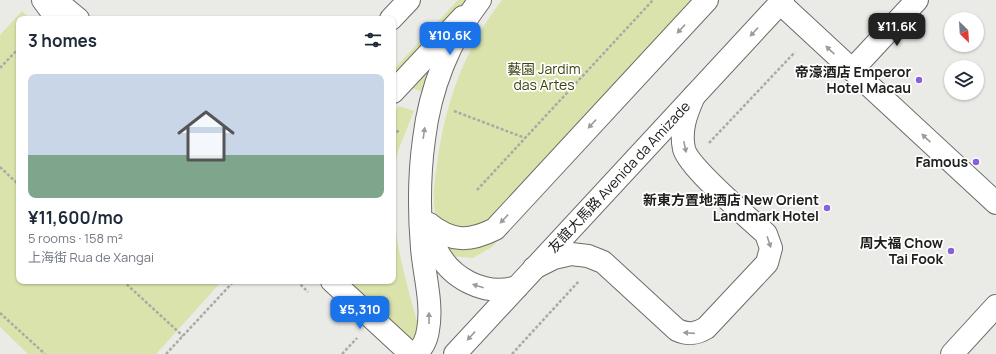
<!DOCTYPE html>
<meta charset="utf-8">
<style>
body{margin:0;font-family:Manrope,"Noto Sans SC",sans-serif;background:#f2f2f3;color:#1f2937;height:100vh;display:flex;flex-direction:column;font-size:15px;white-space:nowrap}
*{box-sizing:border-box;margin:0}
p{font-size:13px;color:#747a83}
.icon{flex:none;width:22px;height:22px;fill:none;stroke:currentColor;stroke-width:2;stroke-linecap:round;stroke-linejoin:round}
.map{position:relative;flex:1;overflow:hidden}
.details{position:absolute;left:16px;top:16px;width:380px;height:268px;display:flex;flex-direction:column;background:#fff;border-radius:8px;box-shadow:0 1px 3px #0004}
.details>*{flex:none}
.needle{width:26px;rotate:155deg}
.buttons{position:absolute;left:944px;top:12px;display:grid;gap:8px}
.buttons a{display:grid;place-items:center;width:40px;height:40px;border-radius:50%;background:#fff;box-shadow:0 1px 3px #0004;font-size:20px}
.price{position:absolute;translate:-50% -34px;padding:0 9px;border-radius:8px;background:#1a73e8;color:#fff;font-size:13px;line-height:26px;filter:drop-shadow(0 1px 2px #0008)}
.price::after{content:'';position:absolute;left:50%;top:24px;width:12px;height:9px;margin-left:-6px;background:inherit;clip-path:polygon(0 0,100% 0,50% 100%)}
.price.on{background:#222;color:#fff}
ul{padding:0;list-style:none}
li{display:grid;align-content:center;gap:8px;height:212px;padding:0 12px}
li span{display:grid;place-items:center;height:124px;border-radius:8px;color:#555}
li>.icon{margin-inline-start:auto}
span .icon{width:72px;height:72px;fill:#fffc;stroke-width:1}
li b{font-size:17px}
h2{display:flex;justify-content:space-between;align-items:center;height:48px;padding:0 12px;font-size:17px}
.map>svg:first-child{display:block}
.green{fill:#dbe3ac}
.lines{fill:none;stroke-linecap:round;stroke-linejoin:round}
.minor-casing{stroke:#6c6d68;stroke-width:24}
.major-casing{stroke:#6c6d68;stroke-width:24}
.path{stroke:#a9aaa6;stroke-width:2.5;stroke-dasharray:3 2;stroke-linecap:butt}
.minor{stroke:#fff;stroke-width:22}
.major{stroke:#fff;stroke-width:22}
.oneway{fill:#9b9b9a}
.poi-dot{fill:#8661db;stroke:#fff;stroke-width:1.5}
.labels{text-anchor:middle;stroke-width:3.5;stroke-linejoin:round;paint-order:stroke}
.park-label{font-size:14px;fill:#3e420c;stroke:#fff}
.poi-label{font-size:14px;font-weight:bold;fill:#20201e;stroke:#fff;text-anchor:end}
.street-label{font-size:14px;fill:#20201e;stroke:#fff}
</style>
<div class="map">
<svg width="996" height="354" viewBox="0 0 996 354">
<rect width="100%" height="100%" fill="#eaebe6"/>
<!-- green -->
<g class="green">
<polygon points="458,0 471,0 400,77 393,70"/>
<path d="M502,0H720L492,247L473,258L451,256C447,244 439,232 436,219C432,202 434,182 437,165C444,106 465,47 502,0Z"/>
<polygon points="22,11 30,19 19,19 19,281 222,281 156,354 28,354 0,327 0,35"/>
<polygon points="439,58 423,92 412,88"/>
<polygon points="399,106 414,111 398,151 393,180 393,112"/>
<path d="M393,210C397,250 408,290 419,328L407,348L337,281H393Z"/>
</g>
<g class="lines">
<defs>
<g id="minor">
<polyline points="55,0 78,19"/>
<polyline points="780,3 996,203"/>
<polyline points="391,19 409,0"/>
<polyline points="852,70 917,0"/>
<polyline points="393,92 463,17"/>
<path d="M429,224C452,242 469,242 495,229L707,0"/>
<path d="M534,268L554,258L571,254L588,256L603,262L677,330C688,335 696,334 706,328L767,263L771,248L766,234C749,218 689,168 684,149C680,130 686,114 694,96"/>
<polyline points="952,354 996,306"/>
</g>
<g id="major">
<polyline points="43,0 57,19"/>
<path d="M429,224C431,232 433,240 436,248C449,278 485,297 517,287"/>
<polyline points="332,281 411,354"/>
<path d="M416,354C422,348 427,339 428,330C433,304 424,274 422,248C419,212 419,175 424,139C430,89 449,40 480,0"/>
<polyline points="455,354 783,0"/>
</g>
</defs>
<!-- minor casing -->
<use href="#minor" class="minor-casing"/>
<!-- major casing -->
<use href="#major" class="major-casing"/>
<!-- path -->
<g class="path">
<polyline points="0,68 19,48"/>
<polyline points="454,111 525,138"/>
<polyline points="393,136 399,130"/>
<polyline points="709,143 795,52"/>
<polyline points="0,167 19,185"/>
<polyline points="477,190 653,0"/>
<polyline points="123,281 183,336"/>
<polyline points="297,281 308,292"/>
<polyline points="0,313 45,354"/>
<polyline points="166,354 234,281"/>
<polyline points="342,354 357,338"/>
<polyline points="512,354 579,281"/>
</g>
<!-- minor -->
<use href="#minor" class="minor"/>
<!-- major -->
<use href="#major" class="major"/>
</g>
<!-- one-way arrows -->
<defs><path id="oneway-solid" d="M-6-.8H1V-3.2L6.5 0L1 3.2V.8H-6Z"/></defs>
<g class="oneway">
<use href="#oneway-solid" transform="translate(681 29) rotate(133)"/>
<use href="#oneway-solid" transform="translate(754 32) rotate(133)"/>
<use href="#oneway-solid" transform="translate(830 50) rotate(-137)"/>
<use href="#oneway-solid" transform="translate(592 124) rotate(133)"/>
<use href="#oneway-solid" transform="translate(424 133) rotate(-82)"/>
<use href="#oneway-solid" transform="translate(926 138) rotate(-137)"/>
<use href="#oneway-solid" transform="translate(685 147) rotate(78)"/>
<use href="#oneway-solid" transform="translate(504 219) rotate(133)"/>
<use href="#oneway-solid" transform="translate(769 242) rotate(72)"/>
<use href="#oneway-solid" transform="translate(478 286) rotate(-163)"/>
<use href="#oneway-solid" transform="translate(429 318) rotate(-90)"/>
<use href="#oneway-solid" transform="translate(689 333) rotate(-176)"/>
<use href="#oneway-solid" transform="translate(471 336) rotate(133)"/>
</g>
<!-- markers -->
<g class="poi-dot">
<circle cx="919" cy="80" r="4"/>
<circle cx="976" cy="162" r="4"/>
<circle cx="827" cy="208" r="4"/>
<circle cx="951" cy="251" r="4"/>
</g>
<g class="labels">
<!-- park labels -->
<g class="park-label">
<text x="544" y="74">藝園 Jardim<tspan x="544" dy="16">das Artes</tspan></text>
</g>
<!-- poi labels -->
<g class="poi-label">
<text x="911" y="77">帝濠酒店 Emperor<tspan x="911" dy="16">Hotel Macau</tspan></text>
<text x="968" y="167">Famous</text>
<text x="819" y="205">新東方置地酒店 New Orient<tspan x="819" dy="16">Landmark Hotel</tspan></text>
<text x="943" y="248">周大福 Chow<tspan x="943" dy="16">Tai Fook</tspan></text>
</g>
<!-- street labels -->
<g class="street-label">
<text transform="translate(619 177) rotate(-47)" y="5">友誼大馬路 Avenida da Amizade</text>
</g>
</g>
</svg>
<div class="buttons">
<a><svg class="needle" viewBox="-14 -14 28 28"><path d="M0-13l5 13h-10z" fill="#e53935"/><path d="M0 13l5-13h-10z" fill="#747a83"/></svg></a>
<a><svg class="icon" aria-label="layers" viewBox="0 0 24 24"><path d="M12 4l9 5-9 5-9-5zM3 14l9 5 9-5"/></svg></a>
</div>
<b class="price on" style="left:897px;top:47px">¥11.6K</b>
<b class="price" style="left:450px;top:56px">¥10.6K</b>
<b class="price" style="left:360px;top:330px">¥5,310</b>
<section class="details">
<h2>3 homes<svg class="icon" aria-label="filters" viewBox="0 0 24 24"><path d="M4 7h16M4 17h16"/><circle cx="9" cy="7" r="2"/><circle cx="15" cy="17" r="2"/></svg></h2>
<ul>
<li><span style="background:linear-gradient(#c9d6e8 65%,#7fa58c 0)"><svg class="icon" aria-label="home" viewBox="0 0 24 24"><path d="M3 11l9-7 9 7M6 9v11h12V9"/></svg></span><div><b>¥11,600/mo</b><p>5 rooms · 158 m²</p><p>上海街 Rua de Xangai</p></div></li>
</ul>
</section>
</div>
